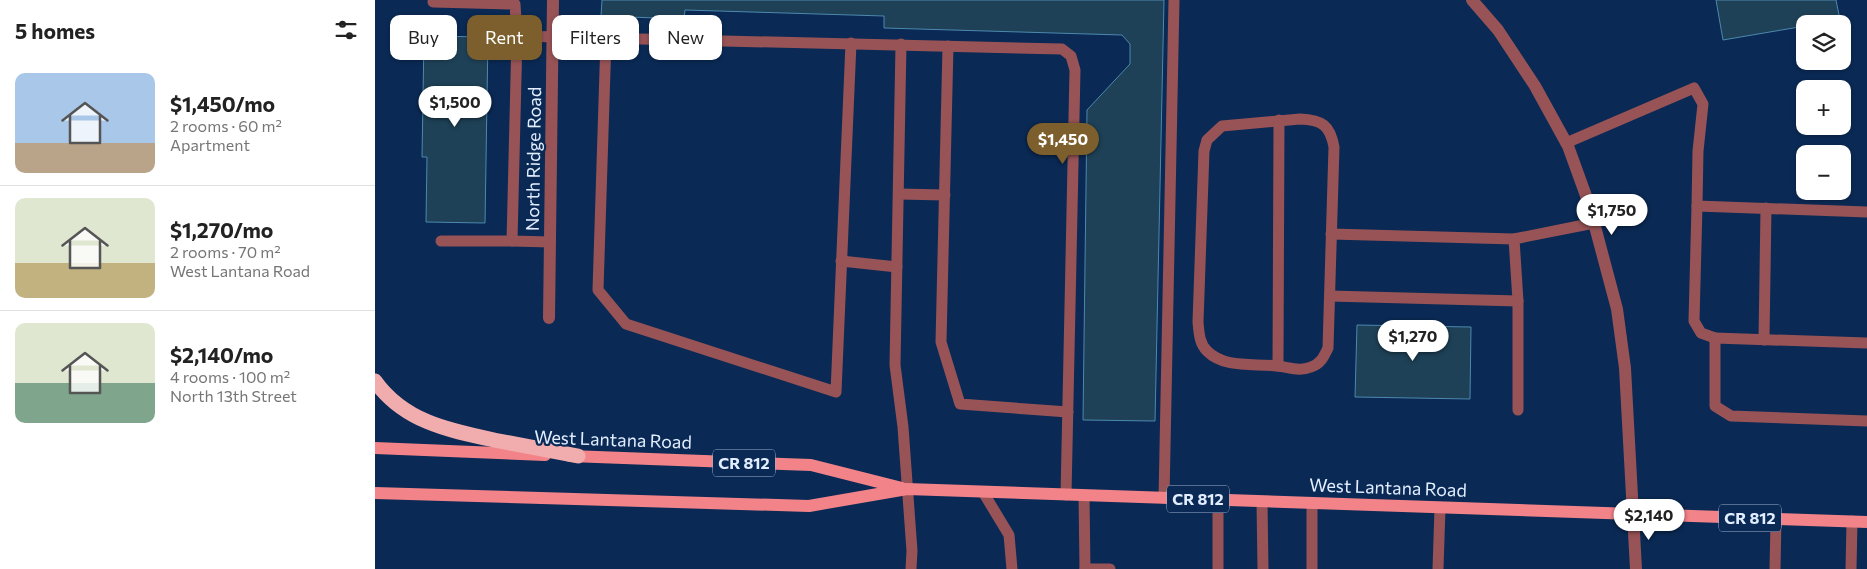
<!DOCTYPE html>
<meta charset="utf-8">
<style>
body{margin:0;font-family:Commissioner,sans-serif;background:#f6f6f6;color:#222;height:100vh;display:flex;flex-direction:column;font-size:19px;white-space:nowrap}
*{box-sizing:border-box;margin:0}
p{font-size:16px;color:#767676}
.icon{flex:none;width:28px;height:28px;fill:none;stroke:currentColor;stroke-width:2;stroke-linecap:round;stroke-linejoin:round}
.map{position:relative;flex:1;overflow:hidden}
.details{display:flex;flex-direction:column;background:#fff;width:375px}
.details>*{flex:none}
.banner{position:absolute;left:15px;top:15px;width:475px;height:45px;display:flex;gap:10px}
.buttons{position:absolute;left:1421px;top:15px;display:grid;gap:10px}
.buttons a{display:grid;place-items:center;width:55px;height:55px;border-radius:10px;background:#fff;box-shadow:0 1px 4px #0004;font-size:25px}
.price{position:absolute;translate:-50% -42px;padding:0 11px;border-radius:18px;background:#fff;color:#222;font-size:16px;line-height:32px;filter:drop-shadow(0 1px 2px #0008)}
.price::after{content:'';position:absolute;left:50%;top:30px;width:15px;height:11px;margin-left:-8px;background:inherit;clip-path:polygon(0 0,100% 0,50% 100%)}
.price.on{background:#7c5f2c;color:#fff}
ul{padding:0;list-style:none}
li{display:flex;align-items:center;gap:15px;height:125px;padding:0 15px}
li+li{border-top:1px solid #e0e0e0}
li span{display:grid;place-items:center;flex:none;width:140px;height:100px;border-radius:10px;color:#555}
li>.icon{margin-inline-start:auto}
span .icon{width:60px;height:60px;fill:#fffc;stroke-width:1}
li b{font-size:21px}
h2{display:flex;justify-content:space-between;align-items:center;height:60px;padding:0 15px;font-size:21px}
.pill{padding:0 18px;border-radius:10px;background:#fff;box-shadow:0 1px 4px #0004;font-size:18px;line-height:45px}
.pill.on{background:#7c5f2c;color:#fff}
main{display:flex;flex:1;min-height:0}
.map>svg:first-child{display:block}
.building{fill:#1e4157;stroke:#4c89af}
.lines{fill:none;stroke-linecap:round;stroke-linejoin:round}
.service{stroke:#975356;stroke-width:11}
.minor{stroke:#975356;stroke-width:12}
.tertiary{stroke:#975356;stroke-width:12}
.primary{stroke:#f28389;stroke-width:12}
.motorway{stroke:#f1adae;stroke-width:15}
.labels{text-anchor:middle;stroke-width:4.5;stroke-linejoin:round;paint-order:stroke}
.shield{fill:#0a2954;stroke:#a1b3cc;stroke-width:1}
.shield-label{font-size:16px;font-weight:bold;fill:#e2eeff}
.street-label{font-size:18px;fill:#e2eeff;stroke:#0a2954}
</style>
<main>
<section class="details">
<h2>5 homes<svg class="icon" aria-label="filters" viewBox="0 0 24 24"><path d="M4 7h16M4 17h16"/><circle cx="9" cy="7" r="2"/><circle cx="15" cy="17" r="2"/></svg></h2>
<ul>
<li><span style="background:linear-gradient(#a9c7e8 70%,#b9a48a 0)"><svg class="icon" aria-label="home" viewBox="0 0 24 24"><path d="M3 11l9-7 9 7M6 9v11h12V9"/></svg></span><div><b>$1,450/mo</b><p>2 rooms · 60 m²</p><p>Apartment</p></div></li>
<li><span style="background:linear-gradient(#dfe7d0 65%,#c2b280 0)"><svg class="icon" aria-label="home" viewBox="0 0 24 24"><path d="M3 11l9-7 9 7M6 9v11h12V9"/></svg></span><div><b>$1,270/mo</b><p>2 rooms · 70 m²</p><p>West Lantana Road</p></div></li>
<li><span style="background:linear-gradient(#dfe7d0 60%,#7fa58c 0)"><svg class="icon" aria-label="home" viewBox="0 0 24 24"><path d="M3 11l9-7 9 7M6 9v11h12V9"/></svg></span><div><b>$2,140/mo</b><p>4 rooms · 100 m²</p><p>North 13th Street</p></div></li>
</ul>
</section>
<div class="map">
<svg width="1492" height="569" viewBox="0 0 1492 569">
<rect width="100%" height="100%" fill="#0a2954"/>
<!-- building -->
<g class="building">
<polygon points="227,0 789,0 780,421 708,420 712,110 755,64 755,44 747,35 509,28 509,16 310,10 309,19 226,16"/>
<polygon points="1341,0 1461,0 1465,20 1444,24 1430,24 1430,26 1348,40"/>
<polygon points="49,36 113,37 110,223 51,222 52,157 47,157"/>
<polygon points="982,325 1096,327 1095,399 980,397"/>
</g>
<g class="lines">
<!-- service -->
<g class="service">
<polyline points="58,2 140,4 142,36"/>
<polyline points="231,39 223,290 251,324 461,392 476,43"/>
<polyline points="526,44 520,365 528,427 537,551 536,569"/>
<polyline points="573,46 566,342 585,404 693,412"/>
<path d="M925,119C947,120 955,125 959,147L953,348C949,356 946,364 936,367C924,372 914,367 902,366C879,363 850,369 832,351C824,343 824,332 823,322L829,151L832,140L847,126Z"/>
<polyline points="1191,143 1319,88 1328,104 1323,151 1322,206 1492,212"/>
<polyline points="524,194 570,195"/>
<polyline points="1322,206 1319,321 1326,333 1340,338"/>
<polyline points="956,234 1139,239 1219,223"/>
<polyline points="1139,239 1143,301 1143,410"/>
<polyline points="66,241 137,241"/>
<polyline points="175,242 137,241 142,36 687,49 696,56 700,70 691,495"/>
<polyline points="466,261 522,267"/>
<polyline points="955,296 1143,301"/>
<polyline points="1389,340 1391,208"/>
<polyline points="1492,343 1340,338 1340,406 1356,416 1492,421"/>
<polyline points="903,366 904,120"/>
<polyline points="608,492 634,535 637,569"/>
<polyline points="709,495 710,569"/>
<polyline points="789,498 799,0"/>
<polyline points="887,502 888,569"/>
<polyline points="937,503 937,569"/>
<polyline points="710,569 735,569"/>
<polyline points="843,569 843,500"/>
<polyline points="1063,569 1065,508"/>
<polyline points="1400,569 1401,519"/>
<polyline points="1476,569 1477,521"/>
</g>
<!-- minor -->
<polyline class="minor" points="174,318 178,0"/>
<!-- tertiary -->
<polyline class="tertiary" points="1097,0 1123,30 1160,86 1193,146 1214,204 1242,309 1250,368 1261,569"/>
<!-- primary -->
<g class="primary">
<polyline points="0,448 170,455"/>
<polyline points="195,456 436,465 527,488"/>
<polyline points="0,493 434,506 532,489 1492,522"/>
</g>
<!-- motorway -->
<path class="motorway" d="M0,381C30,423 77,431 124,441C150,446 176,451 203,456"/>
</g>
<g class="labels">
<!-- shield labels -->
<g class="shield">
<rect x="338" y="449.5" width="62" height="27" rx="4"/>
<rect x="792" y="485.5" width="62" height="27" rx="4"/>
<rect x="1344" y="504.5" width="62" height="27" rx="4"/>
</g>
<g class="shield-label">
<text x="369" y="469">CR 812</text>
<text x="823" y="505">CR 812</text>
<text x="1375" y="524">CR 812</text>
</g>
<!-- street labels -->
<g class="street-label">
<text transform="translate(159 159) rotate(-89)" y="6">North Ridge Road</text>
<text transform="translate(238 440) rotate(2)" y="6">West Lantana Road</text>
<text transform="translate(1013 488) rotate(2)" y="6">West Lantana Road</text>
</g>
</g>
</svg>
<div class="buttons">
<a><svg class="icon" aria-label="layers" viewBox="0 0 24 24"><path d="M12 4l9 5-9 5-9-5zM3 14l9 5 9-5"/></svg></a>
<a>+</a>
<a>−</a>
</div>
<b class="price" style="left:80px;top:128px">$1,500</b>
<b class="price on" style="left:688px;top:165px">$1,450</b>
<b class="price" style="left:1237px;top:236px">$1,750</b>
<b class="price" style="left:1038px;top:362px">$1,270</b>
<b class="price" style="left:1274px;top:541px">$2,140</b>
<div class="banner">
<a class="pill">Buy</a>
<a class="pill on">Rent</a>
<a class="pill">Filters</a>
<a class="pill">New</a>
</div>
</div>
</main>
